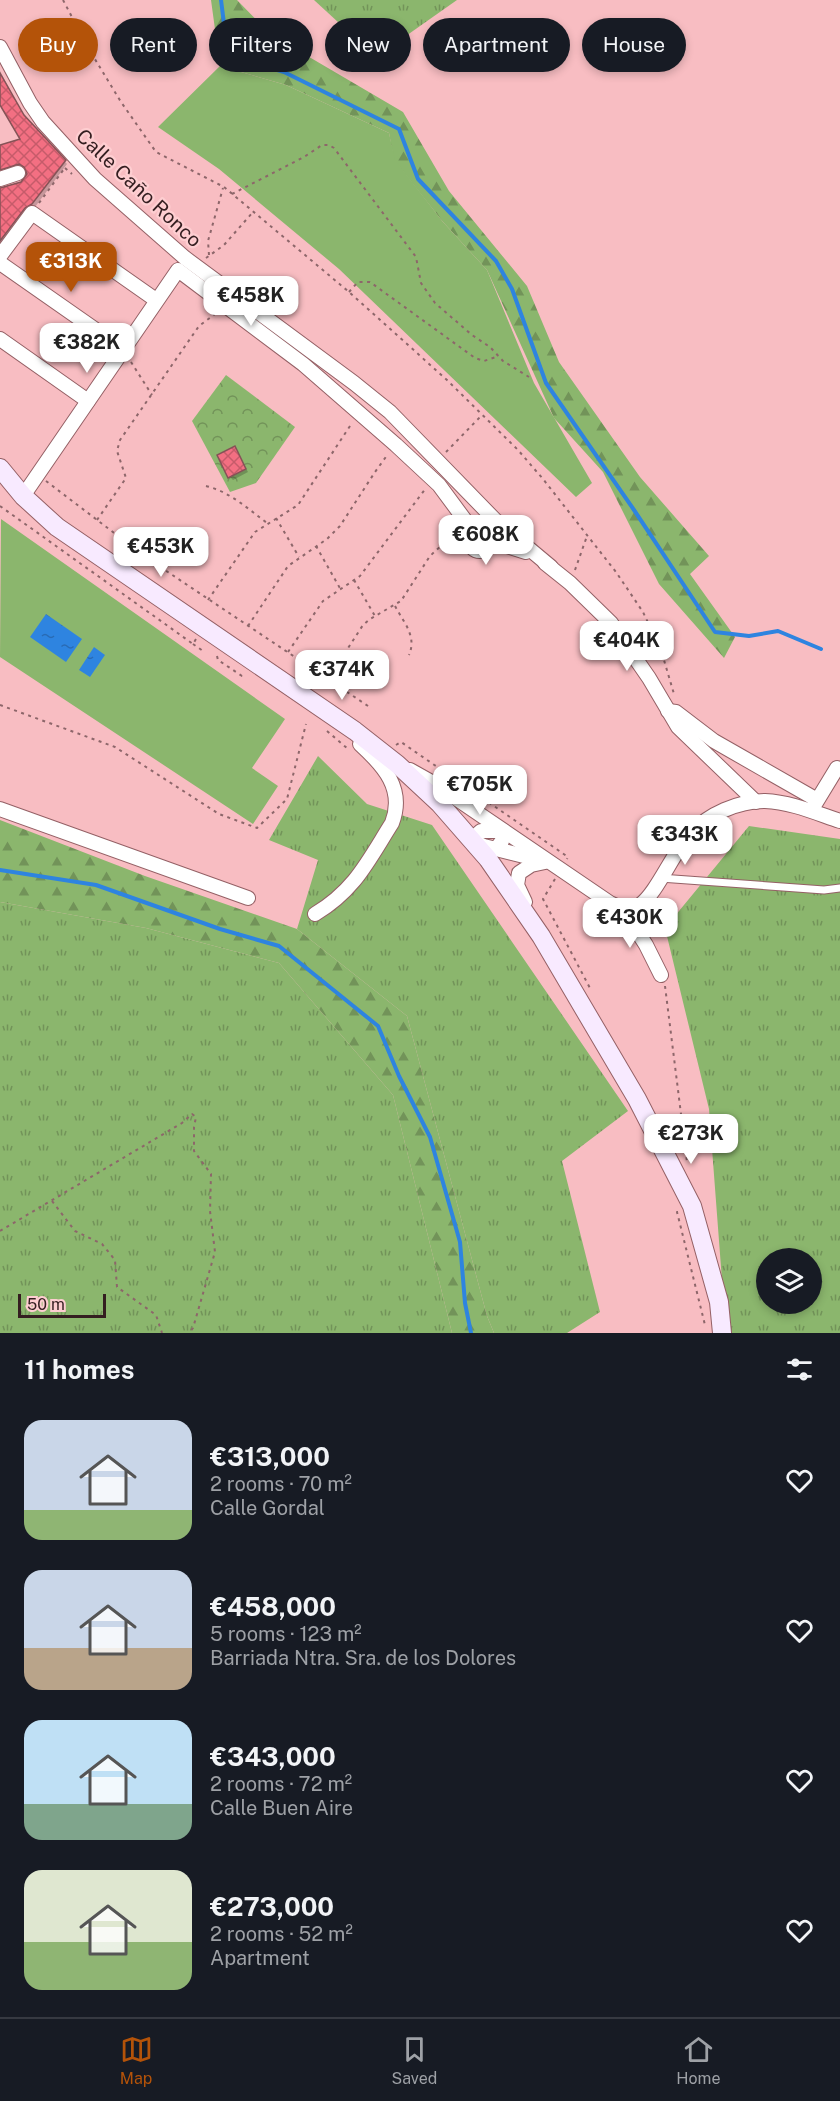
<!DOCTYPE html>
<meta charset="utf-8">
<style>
body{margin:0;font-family:"Public Sans",sans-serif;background:#242831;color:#f1f3f6;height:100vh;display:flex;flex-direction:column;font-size:22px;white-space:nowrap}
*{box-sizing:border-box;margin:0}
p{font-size:20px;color:#9ea1a6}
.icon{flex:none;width:33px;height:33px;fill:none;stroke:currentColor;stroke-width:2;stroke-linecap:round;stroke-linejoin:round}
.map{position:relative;height:1333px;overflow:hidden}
.details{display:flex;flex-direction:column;background:#171b24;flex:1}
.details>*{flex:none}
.guide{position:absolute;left:18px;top:18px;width:804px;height:54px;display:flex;gap:12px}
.controls{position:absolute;left:756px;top:1248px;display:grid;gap:12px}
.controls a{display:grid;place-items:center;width:66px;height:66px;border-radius:50%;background:#171b24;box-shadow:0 3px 9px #0003;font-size:30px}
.scale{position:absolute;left:18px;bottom:15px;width:88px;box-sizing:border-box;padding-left:6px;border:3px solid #341e20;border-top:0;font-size:16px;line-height:21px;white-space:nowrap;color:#341e20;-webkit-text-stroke:4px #feced1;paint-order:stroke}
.price{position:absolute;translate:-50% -51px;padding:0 14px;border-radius:12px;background:#fff;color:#222;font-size:20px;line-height:39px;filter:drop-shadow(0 2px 3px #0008)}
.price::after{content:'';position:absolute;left:50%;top:36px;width:18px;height:14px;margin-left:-9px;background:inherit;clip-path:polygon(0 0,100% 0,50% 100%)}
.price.on{background:#b45309;color:#fff}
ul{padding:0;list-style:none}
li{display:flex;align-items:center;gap:18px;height:150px;padding:0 24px}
li span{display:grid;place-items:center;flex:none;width:168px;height:120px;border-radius:18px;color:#555}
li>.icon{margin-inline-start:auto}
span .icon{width:72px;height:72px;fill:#fffc;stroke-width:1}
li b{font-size:26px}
h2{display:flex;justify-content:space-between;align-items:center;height:72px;padding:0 24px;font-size:26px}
.chip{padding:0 21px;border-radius:27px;background:#171b24;box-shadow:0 3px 9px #0003;font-size:21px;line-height:54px}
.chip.on{background:#b45309;color:#fff}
.tab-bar{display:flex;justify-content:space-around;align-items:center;height:84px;border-top:2px solid #363941;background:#171b24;font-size:16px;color:#9ea1a6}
.tab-bar a{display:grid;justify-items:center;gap:3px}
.tab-bar .on{color:#b45309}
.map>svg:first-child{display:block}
.grass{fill:url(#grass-tufts);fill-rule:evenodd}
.forest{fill:url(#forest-firs)}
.park{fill:url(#park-crowns)}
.garden{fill:#8bb66d}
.water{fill:url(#water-ripples)}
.shadow{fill:#0003}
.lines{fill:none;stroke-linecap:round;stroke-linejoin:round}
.stream{stroke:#2e84e0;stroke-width:4}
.building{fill:url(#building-cross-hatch);stroke:#855357;stroke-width:1.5}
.lane-casing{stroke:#946065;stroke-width:9}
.street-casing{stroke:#946065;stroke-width:16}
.secondary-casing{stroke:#946065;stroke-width:20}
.path{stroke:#8d666a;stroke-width:2;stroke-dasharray:3 4.5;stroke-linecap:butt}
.lane{stroke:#fff;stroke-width:7}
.street{stroke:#fff;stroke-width:14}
.secondary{stroke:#f8eaff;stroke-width:18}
.labels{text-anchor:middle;stroke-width:4.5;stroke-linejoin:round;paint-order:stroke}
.street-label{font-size:20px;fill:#341e20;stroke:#feced1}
</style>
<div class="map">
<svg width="840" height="1333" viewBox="0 0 840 1333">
<defs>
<pattern id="grass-tufts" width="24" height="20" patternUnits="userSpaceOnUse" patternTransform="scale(1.5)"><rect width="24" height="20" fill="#8bb66d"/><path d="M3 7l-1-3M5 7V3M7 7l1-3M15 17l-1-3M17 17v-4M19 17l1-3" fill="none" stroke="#729359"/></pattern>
<pattern id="forest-firs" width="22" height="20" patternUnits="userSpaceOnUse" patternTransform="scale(1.5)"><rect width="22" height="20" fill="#8bb66d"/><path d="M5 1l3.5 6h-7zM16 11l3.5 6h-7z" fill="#729359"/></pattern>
<pattern id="park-crowns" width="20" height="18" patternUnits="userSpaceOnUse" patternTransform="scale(1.5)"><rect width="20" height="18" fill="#8bb66d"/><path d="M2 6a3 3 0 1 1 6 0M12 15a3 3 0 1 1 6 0" fill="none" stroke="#729359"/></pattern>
<pattern id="water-ripples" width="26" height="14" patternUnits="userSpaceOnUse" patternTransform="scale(1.5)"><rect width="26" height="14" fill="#2e84e0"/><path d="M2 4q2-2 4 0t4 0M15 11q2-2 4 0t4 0" fill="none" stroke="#286bb5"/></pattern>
<pattern id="building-cross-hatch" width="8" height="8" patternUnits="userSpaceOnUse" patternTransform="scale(1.5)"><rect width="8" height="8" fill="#f36f82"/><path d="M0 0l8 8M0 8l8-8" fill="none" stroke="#c65b6a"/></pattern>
</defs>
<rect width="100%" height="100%" fill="#f8bdc2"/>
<!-- grass -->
<g class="grass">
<polygon points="314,0 457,0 376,57"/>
<polygon points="318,756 367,804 432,825 628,1111 562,1161 600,1312 567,1333 494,1333 487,1316 407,1016 297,929 318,860 269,840"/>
<path d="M749,826L840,839V1333H726L709,1109L665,928ZM766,1258H812V1304H766Z"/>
<polygon points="0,902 146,928 279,963 393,1095 452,1333 0,1333"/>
</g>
<!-- forest -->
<g class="forest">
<polygon points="211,0 237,0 270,34 403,112 449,191 527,286 559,362 640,477 709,556 690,574 735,637 724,658 659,584 603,472 554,418 487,270 443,222 394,160 389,133 286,85 220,66"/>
<polygon points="0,820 145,876 297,929 407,1016 487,1316 494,1333 452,1333 393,1095 279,963 146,928 0,902"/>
</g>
<!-- park -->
<polygon class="park" points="226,375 295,427 256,483 230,492 192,421"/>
<!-- garden -->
<g class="garden">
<polygon points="220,66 286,85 389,133 395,160 443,222 487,270 534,383 592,483 576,497 339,269 219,169 158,127"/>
<polygon points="1,519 285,719 252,768 278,786 253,824 0,657"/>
</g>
<!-- water -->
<g class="water">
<polygon points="46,614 82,639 66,662 30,637"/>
<polygon points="94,647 105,655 90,677 79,670"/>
</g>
<!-- shadow -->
<g class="shadow">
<polygon points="0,71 26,120 67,164 35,207 28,210 0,248 0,188 3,189 26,180 28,168 20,167 0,174 0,147 22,140 0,102"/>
<polygon points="235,448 248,472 233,480 230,477"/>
</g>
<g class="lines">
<!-- stream -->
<g class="stream">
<polyline points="221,0 228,55 284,72 399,129 418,179 496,261 512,289 546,383 634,510 715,632 749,636 778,631 821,649"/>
<polyline points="0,870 96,885 220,929 279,946 378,1026 399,1076 430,1137 460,1242 465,1303 471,1333"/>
</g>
</g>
<!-- building -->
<g class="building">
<polygon points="0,73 24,115 66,160 32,204 25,208 0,241 0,188 21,182 27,174 24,167 19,164 0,170 0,145 20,139 0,105"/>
<polygon points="235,446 246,469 228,478 217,455"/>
</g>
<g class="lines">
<defs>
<polyline id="lane" points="660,878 824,890 840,888"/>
<g id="street">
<polyline points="0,47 30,103 43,122 95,179 185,258 354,383 390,412 496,521 551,567"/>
<polyline points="0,179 18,173"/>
<polyline points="0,256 32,213 156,300"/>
<polyline points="0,263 123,349"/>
<polyline points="0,339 88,401"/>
<polyline points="23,496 178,270 303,364 396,445 439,485 473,531"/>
<circle cx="480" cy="540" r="11"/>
<polyline points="491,541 526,552"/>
<polyline points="545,563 570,583 611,623 649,678 678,727 756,802"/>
<polyline points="668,711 676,712 714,741 812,797"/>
<polyline points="410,770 435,784 610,903 623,909 646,945 661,975"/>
<polyline points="0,809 248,898"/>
<polyline points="812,809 837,768"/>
<polyline points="496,849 502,841 503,831 481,831 471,840 484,846 536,859"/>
<polyline points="525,902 517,885 519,873 531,865 545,862"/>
<path d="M623,909C629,909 635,908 640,905C657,893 673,852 691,833C709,814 738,801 765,801C791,802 816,813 840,821"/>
<path d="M315,914C355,890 368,861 392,823C405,789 384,766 360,744"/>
</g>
<polyline id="secondary" points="0,468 23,496 57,527 355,731 397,764 440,804 488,859 541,936 637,1099 692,1206 719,1302 722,1333"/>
</defs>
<!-- lane casing -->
<use href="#lane" class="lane-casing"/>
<!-- street casing -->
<use href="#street" class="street-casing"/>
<!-- secondary casing -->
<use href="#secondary" class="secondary-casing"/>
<!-- path -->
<g class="path">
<polyline points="63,0 90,51 121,102 156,152 224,187 349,292 447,380 518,450 543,479 616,572 643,612 661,650 674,694"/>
<polyline points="65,168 72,174"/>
<polyline points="232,194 304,157 322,145 329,145 334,148 416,257 421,283 435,303 472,335 490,347 503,361 529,377"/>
<polyline points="39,203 64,169"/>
<polyline points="209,255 208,241 223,188"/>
<polyline points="206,258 224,245 253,212"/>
<polyline points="349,292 358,282 370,282 475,358 484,361 496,357"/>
<polyline points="131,362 152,395"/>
<polyline points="446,452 482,415"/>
<polyline points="46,481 147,558 371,708"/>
<path d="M206,486C230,492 247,508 267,523"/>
<polyline points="0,506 193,644 196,639"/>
<polyline points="276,518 299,557"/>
<polyline points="97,520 126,478 117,451 120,440 199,326 215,314"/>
<polyline points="316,546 341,590"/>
<polyline points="575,570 587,536"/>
<polyline points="354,580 375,616"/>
<polyline points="208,600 255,532 298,505 352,423"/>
<path d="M395,606C404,623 417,636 409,655"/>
<polyline points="248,626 288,566 327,539 340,526 375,472 388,454"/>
<polyline points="193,644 203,651"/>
<polyline points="288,652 323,601 360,576 426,488"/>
<polyline points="217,656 218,660 242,676 246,675"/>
<polyline points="328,679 363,625 370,619 401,601 430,556 443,544 461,534"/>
<polyline points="0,705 115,747 219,814 257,828 287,799 306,724"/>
<polyline points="327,731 348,749"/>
<polyline points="396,745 401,742 568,857 567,859"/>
<polyline points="555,879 543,899 591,990"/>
<polyline points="665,986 687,1162"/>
<polyline points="52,1201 75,1231 102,1244 115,1260 117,1287 156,1315 162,1333"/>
<polyline points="678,1212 677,1212 705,1325"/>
<polyline points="0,1231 182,1123 192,1114 196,1117 194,1127 194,1151 211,1174 210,1211 215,1252 193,1328 189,1333"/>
</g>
<!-- lane -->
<use href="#lane" class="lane"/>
<!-- street -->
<use href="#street" class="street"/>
<!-- secondary -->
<use href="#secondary" class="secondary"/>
</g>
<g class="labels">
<!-- street labels -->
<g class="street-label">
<text transform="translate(139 188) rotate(43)" y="7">Calle Caño Ronco</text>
</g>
</g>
</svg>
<div class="controls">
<a><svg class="icon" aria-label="layers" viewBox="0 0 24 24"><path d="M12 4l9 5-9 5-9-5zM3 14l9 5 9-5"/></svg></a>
</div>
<div class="scale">50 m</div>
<b class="price on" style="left:71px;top:293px">€313K</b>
<b class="price" style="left:251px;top:327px">€458K</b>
<b class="price" style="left:87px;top:374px">€382K</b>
<b class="price" style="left:486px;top:566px">€608K</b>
<b class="price" style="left:161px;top:578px">€453K</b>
<b class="price" style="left:627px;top:672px">€404K</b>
<b class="price" style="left:342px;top:701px">€374K</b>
<b class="price" style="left:480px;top:816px">€705K</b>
<b class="price" style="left:685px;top:866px">€343K</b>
<b class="price" style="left:630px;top:949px">€430K</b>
<b class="price" style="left:691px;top:1165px">€273K</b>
<div class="guide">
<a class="chip on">Buy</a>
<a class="chip">Rent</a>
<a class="chip">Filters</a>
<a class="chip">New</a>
<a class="chip">Apartment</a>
<a class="chip">House</a>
</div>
</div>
<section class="details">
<h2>11 homes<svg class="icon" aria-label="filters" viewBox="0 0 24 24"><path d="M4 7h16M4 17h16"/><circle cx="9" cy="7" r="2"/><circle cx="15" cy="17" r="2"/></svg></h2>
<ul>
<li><span style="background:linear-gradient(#c9d6e8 75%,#8fb573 0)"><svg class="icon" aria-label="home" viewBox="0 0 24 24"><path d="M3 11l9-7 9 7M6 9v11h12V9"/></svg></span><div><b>€313,000</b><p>2 rooms · 70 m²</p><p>Calle Gordal</p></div><svg class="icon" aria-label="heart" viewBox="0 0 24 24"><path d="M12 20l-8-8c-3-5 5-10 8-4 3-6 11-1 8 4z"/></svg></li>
<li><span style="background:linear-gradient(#c9d6e8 65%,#b9a48a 0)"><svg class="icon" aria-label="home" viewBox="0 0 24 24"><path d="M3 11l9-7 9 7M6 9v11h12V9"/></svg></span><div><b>€458,000</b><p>5 rooms · 123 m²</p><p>Barriada Ntra. Sra. de los Dolores</p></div><svg class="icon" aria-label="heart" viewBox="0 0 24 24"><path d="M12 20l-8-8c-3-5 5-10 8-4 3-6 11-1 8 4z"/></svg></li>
<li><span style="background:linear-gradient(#bfe0f5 70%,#7fa58c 0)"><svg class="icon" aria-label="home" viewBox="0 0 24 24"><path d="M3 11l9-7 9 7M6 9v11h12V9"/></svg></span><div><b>€343,000</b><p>2 rooms · 72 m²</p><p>Calle Buen Aire</p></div><svg class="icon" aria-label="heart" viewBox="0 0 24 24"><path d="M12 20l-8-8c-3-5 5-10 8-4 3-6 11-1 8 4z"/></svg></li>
<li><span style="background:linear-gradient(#dfe7d0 60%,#8fb573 0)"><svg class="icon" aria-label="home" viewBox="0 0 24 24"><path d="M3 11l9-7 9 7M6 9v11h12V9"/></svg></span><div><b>€273,000</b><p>2 rooms · 52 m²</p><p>Apartment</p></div><svg class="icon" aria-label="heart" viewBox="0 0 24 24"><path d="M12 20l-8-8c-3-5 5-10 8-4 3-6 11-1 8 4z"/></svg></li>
</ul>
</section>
<nav class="tab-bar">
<a class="on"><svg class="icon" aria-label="map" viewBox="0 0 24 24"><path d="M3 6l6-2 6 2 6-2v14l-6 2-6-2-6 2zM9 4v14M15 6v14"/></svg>Map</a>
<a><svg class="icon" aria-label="saved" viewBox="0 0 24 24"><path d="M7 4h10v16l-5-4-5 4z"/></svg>Saved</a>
<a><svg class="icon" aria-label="home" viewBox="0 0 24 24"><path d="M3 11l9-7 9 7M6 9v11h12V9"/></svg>Home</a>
</nav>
